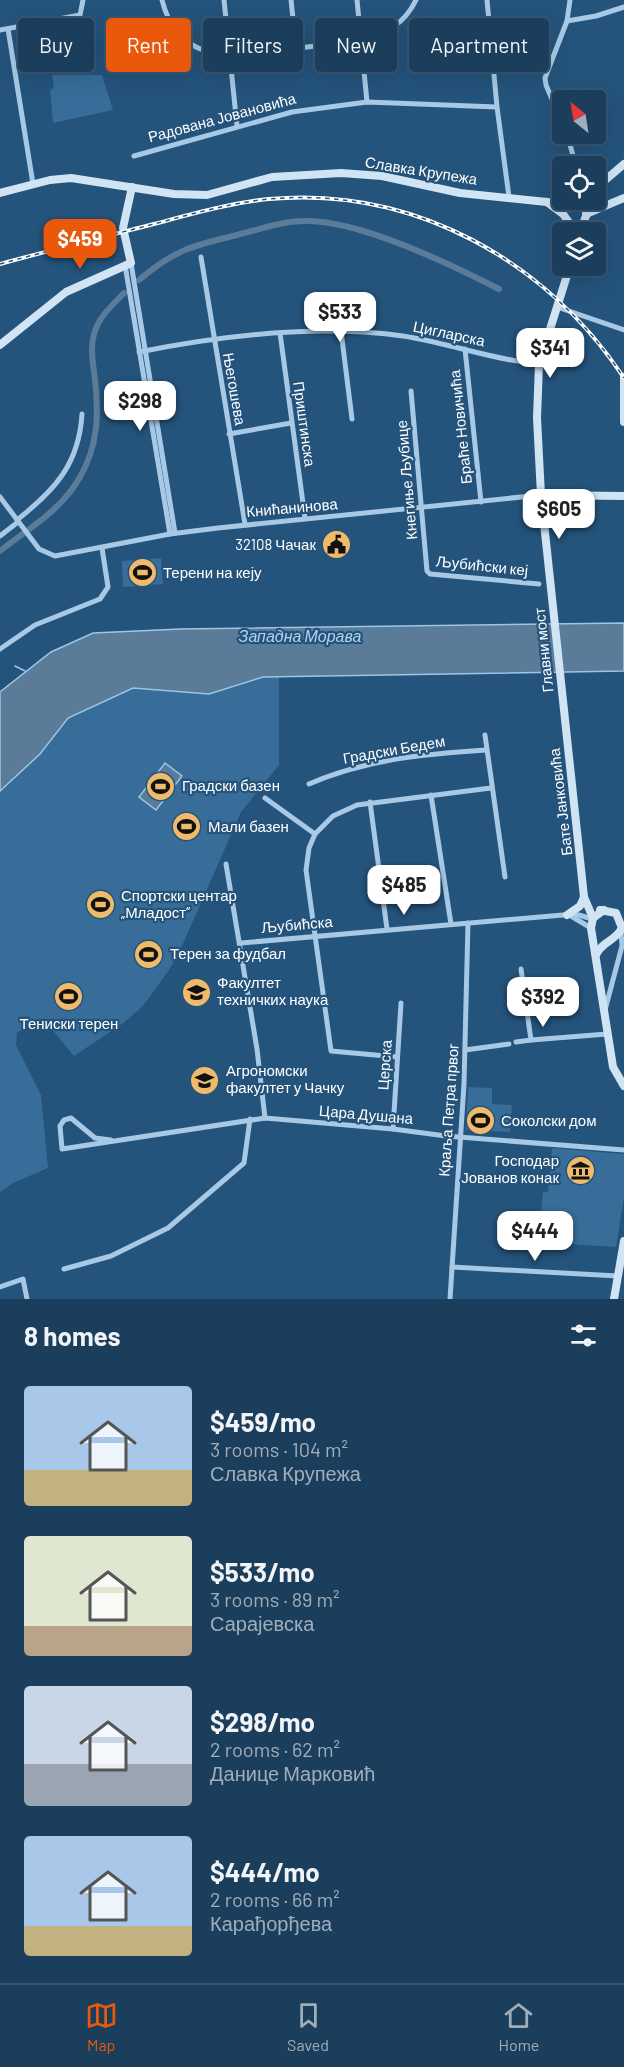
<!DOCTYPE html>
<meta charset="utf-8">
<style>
body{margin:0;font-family:Barlow,sans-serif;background:#284965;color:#f1f3f6;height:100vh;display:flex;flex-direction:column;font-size:22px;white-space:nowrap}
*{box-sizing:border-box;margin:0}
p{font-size:20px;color:#a0aebb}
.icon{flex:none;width:33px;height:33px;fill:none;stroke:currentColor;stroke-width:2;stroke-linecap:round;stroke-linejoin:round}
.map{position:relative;height:1299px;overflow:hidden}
.side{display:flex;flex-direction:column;background:#1b3e5c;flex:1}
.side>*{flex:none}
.banner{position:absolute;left:18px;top:18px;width:588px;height:54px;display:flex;gap:12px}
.needle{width:39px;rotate:330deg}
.buttons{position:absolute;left:552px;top:90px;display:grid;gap:12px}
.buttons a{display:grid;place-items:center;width:54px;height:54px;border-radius:6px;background:#1b3e5c;box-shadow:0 6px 24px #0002,0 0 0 2px #395772;font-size:30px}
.price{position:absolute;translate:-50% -51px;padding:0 14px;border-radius:12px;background:#fff;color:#222;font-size:20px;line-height:39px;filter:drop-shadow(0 2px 3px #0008)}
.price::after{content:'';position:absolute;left:50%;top:36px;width:18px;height:14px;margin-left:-9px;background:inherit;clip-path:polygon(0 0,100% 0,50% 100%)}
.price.selected{background:#ea580c;color:#fff}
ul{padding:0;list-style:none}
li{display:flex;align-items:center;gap:18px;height:150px;padding:0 24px}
li span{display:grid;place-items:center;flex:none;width:168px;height:120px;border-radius:6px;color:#555}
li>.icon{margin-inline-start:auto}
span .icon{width:72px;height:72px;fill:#fffc;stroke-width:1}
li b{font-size:26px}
h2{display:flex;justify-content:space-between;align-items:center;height:72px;padding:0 24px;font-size:26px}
.tag{padding:0 21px;border-radius:6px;background:#1b3e5c;box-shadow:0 6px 24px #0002,0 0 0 2px #395772;font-size:21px;line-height:54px}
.tag.selected{background:#ea580c;color:#fff}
.tab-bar{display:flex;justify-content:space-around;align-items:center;height:84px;border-top:2px solid #395772;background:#1b3e5c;font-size:16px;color:#a0aebb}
.tab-bar a{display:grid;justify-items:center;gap:3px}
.tab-bar .selected{color:#ea580c}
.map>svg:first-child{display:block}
.green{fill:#376d98}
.water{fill:#5a7c99;stroke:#9bc6e5;stroke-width:1.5}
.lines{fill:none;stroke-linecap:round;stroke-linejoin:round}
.stream{stroke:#9bc6e5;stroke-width:1.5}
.canal{stroke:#5a7c99;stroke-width:6}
.street{stroke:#a7c9e5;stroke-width:5}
.secondary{stroke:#d0e4f4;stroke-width:8}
.rail-casing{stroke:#fff;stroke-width:4}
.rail{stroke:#24537b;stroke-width:1.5;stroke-dasharray:4.5;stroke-linecap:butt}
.labels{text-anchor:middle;stroke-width:4.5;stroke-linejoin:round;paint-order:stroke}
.street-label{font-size:15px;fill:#fff;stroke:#24537b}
.poi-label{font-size:15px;fill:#fff;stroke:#24537b;text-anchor:start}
.water-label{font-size:16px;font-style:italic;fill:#b2d3ed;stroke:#24537b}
</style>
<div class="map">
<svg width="624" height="1299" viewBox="0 0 624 1299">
<rect width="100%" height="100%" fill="#24537b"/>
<!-- green -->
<g class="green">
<polygon points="52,75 102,75 113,110 53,123 50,90 54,87"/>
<polygon points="161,558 163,584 123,587 122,561"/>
<polygon points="279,676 279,765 241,812 182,946 169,970 143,1006 122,1024 74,1056 50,1027 39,1023 17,1032 16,1045 41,1095 48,1168 13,1183 0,1192 0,791 40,754 68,718 133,688 209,694 263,677"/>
<polygon points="468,1087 492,1088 492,1104 512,1105 510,1132 466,1130"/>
<polygon points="552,1148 624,1154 624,1197 616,1247 567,1244 567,1239 555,1242 539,1235 543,1192 548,1192"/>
</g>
<!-- water -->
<g class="water">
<polygon points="624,623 624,671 263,677 209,694 133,688 68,718 40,754 0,791 0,692 51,652 93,633 180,629"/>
<polygon points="165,763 182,776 156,810 139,797"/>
</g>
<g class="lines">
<!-- stream -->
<polyline class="stream" points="15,666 25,671"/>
<!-- canal -->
<g class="canal">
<path d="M139,280C173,251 191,246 233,236C257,230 282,221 305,221C360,220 450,264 499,289"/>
<path d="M0,551C29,528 61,511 80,477C98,446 99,414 95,379C93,364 90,348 94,334C99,316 112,306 124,293"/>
</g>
<!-- street -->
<g class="street">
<path d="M162,0C167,20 176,37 196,47C225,62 325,44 361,40C386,33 404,25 416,0"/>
<polyline points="224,0 237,126"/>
<polyline points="291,0 296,47"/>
<polyline points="357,0 367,102"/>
<polyline points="487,0 497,107 509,197"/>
<polyline points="567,21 596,16 624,7"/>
<polyline points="8,29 33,184"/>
<polyline points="0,30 80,15 83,0"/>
<polyline points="562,123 546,85 545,78 567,21 570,0"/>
<polyline points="567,134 576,166"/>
<polyline points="134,156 292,112 367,102 497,107"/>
<polyline points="201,257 245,524"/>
<polyline points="131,263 175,533"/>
<polyline points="125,265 170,534"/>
<polyline points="557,307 624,330"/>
<polyline points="341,331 352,419"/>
<polyline points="280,333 305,518"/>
<polyline points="465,349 481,502"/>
<path d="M139,352C224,335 317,324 403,336C449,343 493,360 539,364"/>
<polyline points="411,391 427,571 430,574 539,584"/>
<polyline points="229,434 291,423"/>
<polyline points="0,497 39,549 55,556 170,534 218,528 541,495"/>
<path d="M17,520C55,490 79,464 82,414"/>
<polyline points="0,536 18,522"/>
<polyline points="0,649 35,625 100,599 108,587 102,548"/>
<polyline points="485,735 505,877"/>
<path d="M309,784C367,759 424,754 486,750"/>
<polyline points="431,795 451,924"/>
<polyline points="265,798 315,834"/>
<polyline points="370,802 387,929"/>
<polyline points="226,864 257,1049 265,1118"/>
<polyline points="571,916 591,928"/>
<polyline points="241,943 563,915 579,915 592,919"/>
<polyline points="521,969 531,1040 607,1034"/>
<polyline points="605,1010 622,946 621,931"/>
<polyline points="516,1042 531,1040"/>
<polyline points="465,1050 509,1044"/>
<polyline points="397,1057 331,1051 306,870 309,848 315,834 333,816 357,805 491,788"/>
<polyline points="393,1129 401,1003"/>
<polyline points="111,1140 95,1138 71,1118 64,1120 60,1126 62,1149 265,1118 393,1129 446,1136 624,1150"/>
<polyline points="452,1267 618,1276"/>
<polyline points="64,1269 111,1256 168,1228 244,1163 250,1119"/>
<polyline points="0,1287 23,1279 27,1299"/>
<polyline points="450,1299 464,1084 468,923"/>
</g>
<!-- secondary -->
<g class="secondary">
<polyline points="596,188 624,164"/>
<polyline points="0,193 50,180 71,178 174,194 207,195 272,177 341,173 382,176 460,193 547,202 567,203 576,200 583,204 586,210"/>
<polyline points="547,202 563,214 576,232"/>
<polyline points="586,214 624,198"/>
<polyline points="580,232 592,200"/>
<polyline points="570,266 539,364 537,418 541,495 584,897 593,918"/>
<polyline points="0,345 66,292 131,263 123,228 132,187"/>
<polyline points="624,377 624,422"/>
<polyline points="541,495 624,496"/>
<polyline points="604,910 593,918 591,928 613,1067 624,1086"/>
<polyline points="567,915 580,906 584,897"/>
<path d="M596,955C602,941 616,941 622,928L616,913L600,910"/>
<polyline points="614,1299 624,1241"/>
</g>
<defs>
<path id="rail" d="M0,264C51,250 103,237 154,224C192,214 230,203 269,199C413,186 546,260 624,378"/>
</defs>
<!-- rail casing -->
<use href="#rail" class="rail-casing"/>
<!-- rail -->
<use href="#rail" class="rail"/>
</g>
<!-- icons -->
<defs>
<symbol id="civic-disc" viewBox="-11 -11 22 22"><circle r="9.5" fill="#efbb6b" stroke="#24537b"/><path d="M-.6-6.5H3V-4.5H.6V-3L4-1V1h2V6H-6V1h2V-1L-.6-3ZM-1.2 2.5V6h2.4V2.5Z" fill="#111"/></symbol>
<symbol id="stadium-disc" viewBox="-11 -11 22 22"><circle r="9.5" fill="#efbb6b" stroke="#24537b"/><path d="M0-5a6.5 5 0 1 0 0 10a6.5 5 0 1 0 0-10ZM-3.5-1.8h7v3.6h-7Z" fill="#111"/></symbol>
<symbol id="university-disc" viewBox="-11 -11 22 22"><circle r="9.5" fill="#efbb6b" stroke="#24537b"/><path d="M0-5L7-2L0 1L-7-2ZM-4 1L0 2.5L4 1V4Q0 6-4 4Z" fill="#111"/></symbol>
<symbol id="museum-disc" viewBox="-11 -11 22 22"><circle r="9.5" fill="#efbb6b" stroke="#24537b"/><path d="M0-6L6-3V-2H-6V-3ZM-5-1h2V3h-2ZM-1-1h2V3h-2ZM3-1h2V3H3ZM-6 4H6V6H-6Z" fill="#111"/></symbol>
</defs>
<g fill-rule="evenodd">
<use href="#civic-disc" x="320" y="528" width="33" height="33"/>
<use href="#stadium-disc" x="126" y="556" width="33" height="33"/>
<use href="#stadium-disc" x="144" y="770" width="33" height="33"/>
<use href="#stadium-disc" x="170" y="810" width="33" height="33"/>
<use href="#stadium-disc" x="84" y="888" width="33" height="33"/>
<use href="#stadium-disc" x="132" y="938" width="33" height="33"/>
<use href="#university-disc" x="180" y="976" width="33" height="33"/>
<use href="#stadium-disc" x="52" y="980" width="33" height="33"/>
<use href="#university-disc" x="188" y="1064" width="33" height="33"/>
<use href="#stadium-disc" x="464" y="1104" width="33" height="33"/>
<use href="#museum-disc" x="564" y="1154" width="33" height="33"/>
</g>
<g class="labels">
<!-- street labels -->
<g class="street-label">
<text transform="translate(222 118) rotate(-15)" y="5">Радована Јовановића</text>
<text transform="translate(421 171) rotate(9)" y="5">Славка Крупежа</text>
<text transform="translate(449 334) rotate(12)" y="5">Цигларска</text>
<text transform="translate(234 389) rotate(80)" y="5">Његошева</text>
<text transform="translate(304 424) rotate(82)" y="5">Приштинска</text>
<text transform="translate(461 427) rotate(-96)" y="5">Браће Новичића</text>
<text transform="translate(407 480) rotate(-95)" y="5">Кнегиње Љубице</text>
<text transform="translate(292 508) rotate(-5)" y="5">Книћанинова</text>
<text transform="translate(482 566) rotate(6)" y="5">Љубићски кеј</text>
<text transform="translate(544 650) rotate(-96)" y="5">Главни мост</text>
<text transform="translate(394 750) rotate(-10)" y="5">Градски Бедем</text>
<text transform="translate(561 802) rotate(-97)" y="5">Бате Јанковића</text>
<text transform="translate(297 925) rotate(-5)" y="5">Љубићска</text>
<text transform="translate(385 1065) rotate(-86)" y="5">Церска</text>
<text transform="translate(449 1110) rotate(-86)" y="5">Краља Петра првог</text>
<text transform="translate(366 1115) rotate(5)" y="5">Цара Душана</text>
</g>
<!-- poi labels -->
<g class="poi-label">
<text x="316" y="550" text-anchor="end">32108 Чачак</text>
<text x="163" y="578">Терени на кеју</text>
<text x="182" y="791">Градски базен</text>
<text x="208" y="832">Мали базен</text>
<text x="121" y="901">Спортски центар<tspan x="121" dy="17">„Младост”</tspan></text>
<text x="170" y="959">Терен за фудбал</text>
<text x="217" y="988">Факултет<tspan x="217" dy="17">техничких наука</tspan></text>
<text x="69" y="1029" text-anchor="middle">Тениски терен</text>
<text x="226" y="1076">Агрономски<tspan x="226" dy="17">факултет у Чачку</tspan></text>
<text x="501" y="1126">Соколски дом</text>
<text x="559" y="1166" text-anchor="end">Господар<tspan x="559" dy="17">Јованов конак</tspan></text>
</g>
<!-- water labels -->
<g class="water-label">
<text x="300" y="642">Западна Морава</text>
</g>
</g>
</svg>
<div class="buttons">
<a><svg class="needle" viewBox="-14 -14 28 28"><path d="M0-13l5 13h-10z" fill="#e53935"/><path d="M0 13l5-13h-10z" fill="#a0aebb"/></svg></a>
<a><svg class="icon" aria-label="locate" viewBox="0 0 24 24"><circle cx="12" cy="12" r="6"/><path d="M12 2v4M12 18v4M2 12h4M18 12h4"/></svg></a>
<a><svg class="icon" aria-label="layers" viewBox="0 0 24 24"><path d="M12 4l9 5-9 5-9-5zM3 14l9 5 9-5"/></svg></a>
</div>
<b class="price selected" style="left:80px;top:270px">$459</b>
<b class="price" style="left:340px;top:343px">$533</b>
<b class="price" style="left:550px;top:379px">$341</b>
<b class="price" style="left:140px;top:432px">$298</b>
<b class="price" style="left:559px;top:540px">$605</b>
<b class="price" style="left:404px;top:916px">$485</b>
<b class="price" style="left:543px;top:1028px">$392</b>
<b class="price" style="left:535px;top:1262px">$444</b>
<div class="banner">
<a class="tag">Buy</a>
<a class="tag selected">Rent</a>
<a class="tag">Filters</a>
<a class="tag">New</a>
<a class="tag">Apartment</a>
</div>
</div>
<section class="side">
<h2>8 homes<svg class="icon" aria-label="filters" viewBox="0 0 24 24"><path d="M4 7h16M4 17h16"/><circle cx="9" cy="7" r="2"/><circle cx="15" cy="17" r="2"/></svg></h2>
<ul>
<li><span style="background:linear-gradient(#a9c7e8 70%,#c2b280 0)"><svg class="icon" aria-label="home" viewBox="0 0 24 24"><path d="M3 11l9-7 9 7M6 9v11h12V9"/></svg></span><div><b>$459/mo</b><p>3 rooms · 104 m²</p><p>Славка Крупежа</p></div></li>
<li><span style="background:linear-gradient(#dfe7d0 75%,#b9a48a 0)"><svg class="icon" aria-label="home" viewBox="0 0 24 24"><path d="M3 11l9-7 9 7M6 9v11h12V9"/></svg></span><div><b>$533/mo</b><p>3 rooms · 89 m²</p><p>Сарајевска</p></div></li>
<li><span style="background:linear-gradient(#c9d6e8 65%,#9aa5b1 0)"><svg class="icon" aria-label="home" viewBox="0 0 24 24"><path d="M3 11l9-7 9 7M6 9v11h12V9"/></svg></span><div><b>$298/mo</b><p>2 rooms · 62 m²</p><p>Данице Марковић</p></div></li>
<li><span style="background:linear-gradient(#a9c7e8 75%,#c2b280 0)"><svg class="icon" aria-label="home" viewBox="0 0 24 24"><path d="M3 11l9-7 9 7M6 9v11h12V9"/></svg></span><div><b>$444/mo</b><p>2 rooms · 66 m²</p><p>Карађорђева</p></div></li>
</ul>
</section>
<nav class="tab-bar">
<a class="selected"><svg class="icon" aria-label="map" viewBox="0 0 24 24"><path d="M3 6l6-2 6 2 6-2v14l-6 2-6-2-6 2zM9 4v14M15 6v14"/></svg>Map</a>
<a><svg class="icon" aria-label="saved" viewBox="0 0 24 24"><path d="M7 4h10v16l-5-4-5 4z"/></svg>Saved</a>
<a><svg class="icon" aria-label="home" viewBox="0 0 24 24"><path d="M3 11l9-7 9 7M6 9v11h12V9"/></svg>Home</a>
</nav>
